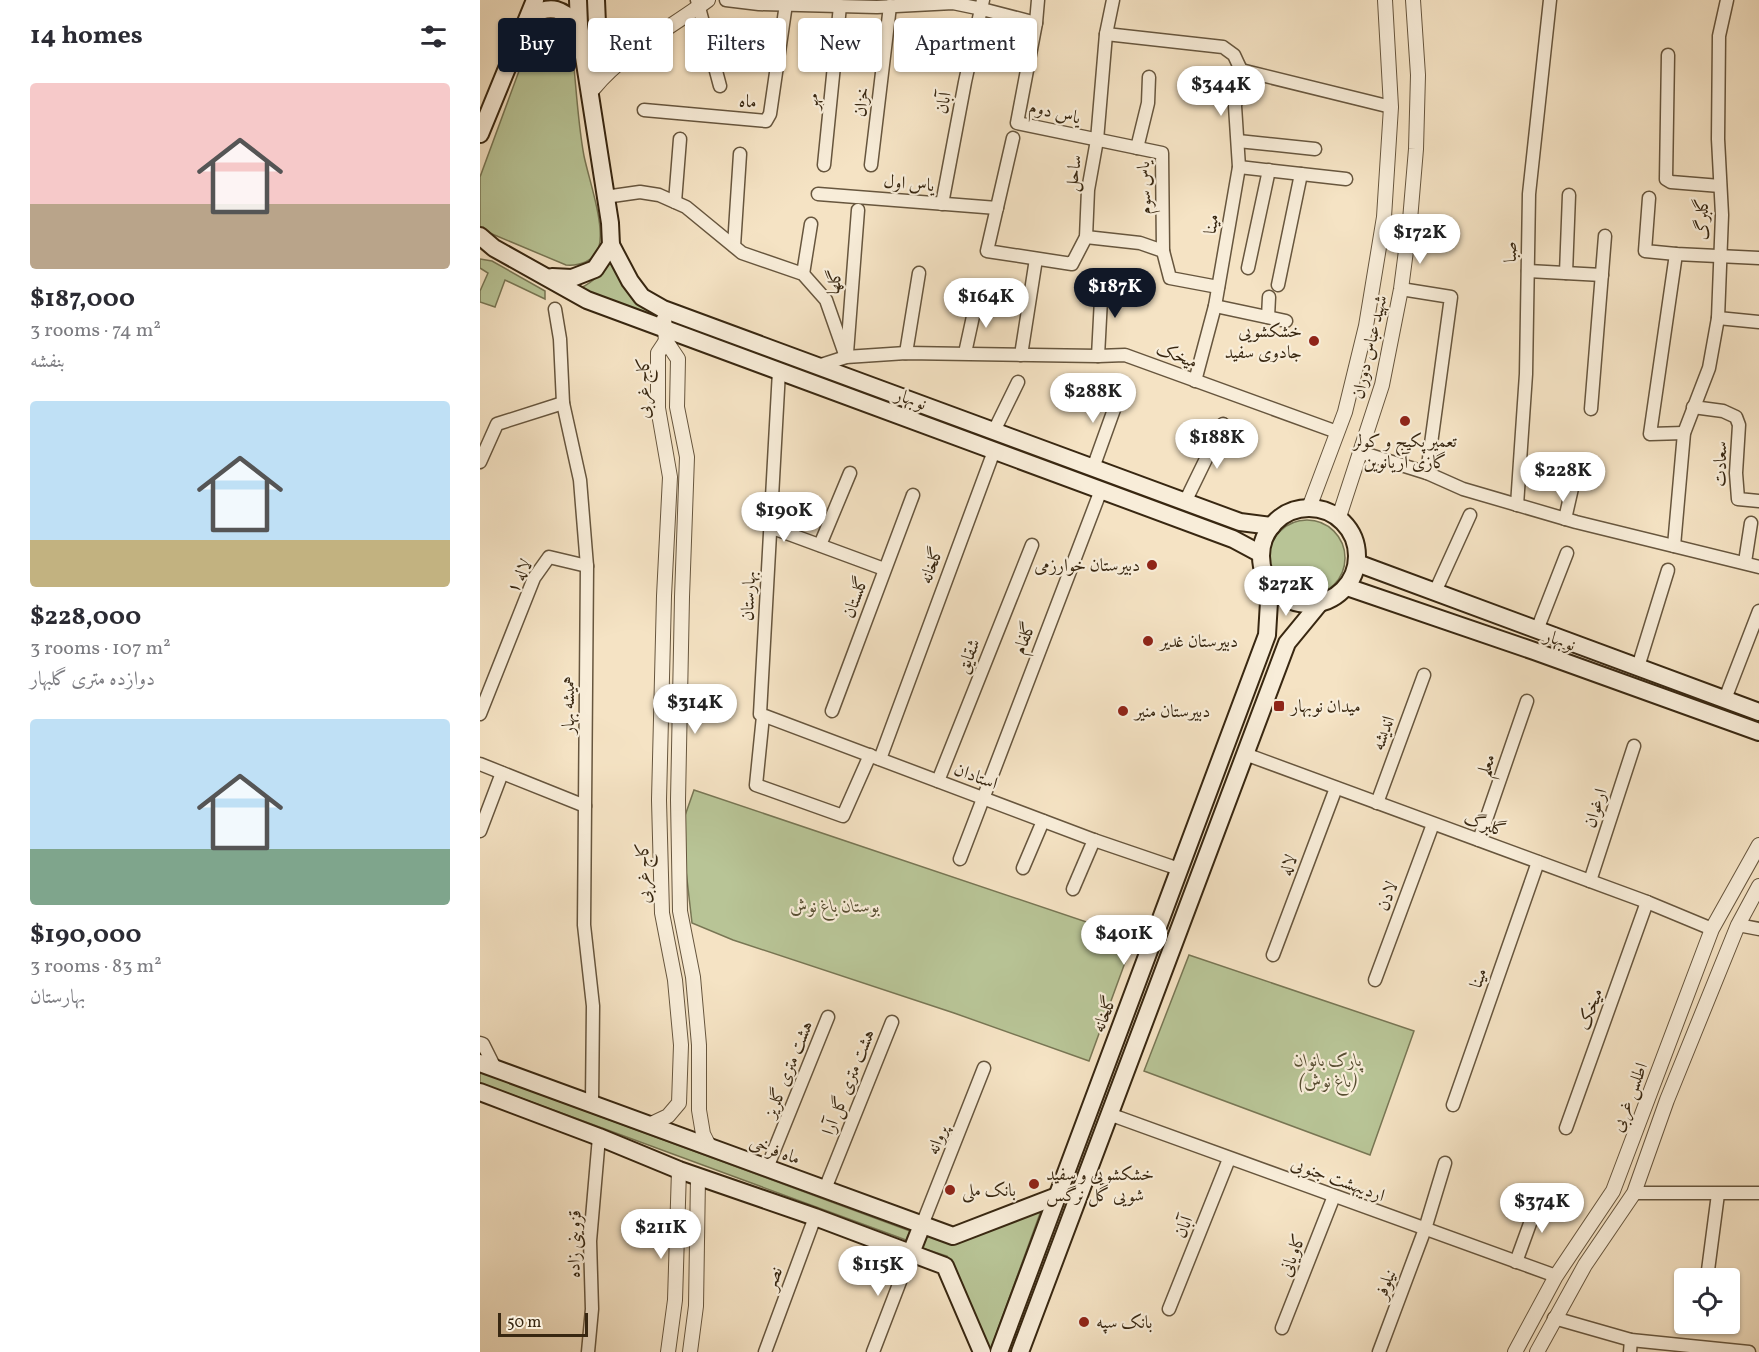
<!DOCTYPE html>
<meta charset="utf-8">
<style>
body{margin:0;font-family:Vollkorn,Amiri,serif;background:#f2f2f3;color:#2b2b33;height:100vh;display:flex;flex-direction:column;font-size:22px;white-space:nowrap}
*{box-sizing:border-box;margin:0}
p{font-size:20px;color:#7c7c81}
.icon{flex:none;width:33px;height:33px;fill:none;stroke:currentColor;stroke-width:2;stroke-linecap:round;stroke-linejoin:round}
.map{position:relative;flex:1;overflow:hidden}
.panel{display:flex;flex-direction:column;background:#fff;width:480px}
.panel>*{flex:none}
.hud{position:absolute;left:18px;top:18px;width:570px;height:54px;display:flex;gap:12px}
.fabs{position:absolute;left:1194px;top:1268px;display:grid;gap:12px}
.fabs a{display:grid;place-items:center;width:66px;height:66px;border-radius:6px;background:#fff;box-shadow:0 2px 4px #0004;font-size:30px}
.scale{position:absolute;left:18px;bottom:15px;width:90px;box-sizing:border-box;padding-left:6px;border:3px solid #382711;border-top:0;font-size:16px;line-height:21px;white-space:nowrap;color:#382711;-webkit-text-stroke:4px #f8edd9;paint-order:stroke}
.price{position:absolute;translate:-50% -51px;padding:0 14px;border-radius:21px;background:#fff;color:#222;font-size:20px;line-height:39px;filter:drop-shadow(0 2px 3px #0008)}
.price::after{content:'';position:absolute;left:50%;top:36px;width:18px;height:14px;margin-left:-9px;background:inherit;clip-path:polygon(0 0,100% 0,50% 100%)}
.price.current{background:#111827;color:#fff}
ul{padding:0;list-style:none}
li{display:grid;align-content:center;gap:12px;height:318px;padding:0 30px}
li span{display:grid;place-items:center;height:186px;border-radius:6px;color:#555}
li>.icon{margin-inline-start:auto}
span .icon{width:108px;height:108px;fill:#fffc;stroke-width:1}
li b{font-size:26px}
h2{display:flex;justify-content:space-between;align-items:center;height:72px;padding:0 30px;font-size:26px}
.tag{padding:0 21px;border-radius:6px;background:#fff;box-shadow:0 2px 4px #0004;font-size:21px;line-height:54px}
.tag.current{background:#111827;color:#fff}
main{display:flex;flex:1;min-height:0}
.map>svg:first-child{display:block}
.green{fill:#b8c496;stroke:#787654;stroke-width:1.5}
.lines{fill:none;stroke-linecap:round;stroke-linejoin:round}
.minor-casing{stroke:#67563e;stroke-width:15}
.tertiary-casing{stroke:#67563e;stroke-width:16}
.secondary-casing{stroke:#382711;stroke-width:20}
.minor{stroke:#f8edd9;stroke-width:12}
.tertiary{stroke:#f8edd9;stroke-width:14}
.secondary{stroke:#f8edd9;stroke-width:16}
.poi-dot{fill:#8f2418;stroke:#f8edd9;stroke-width:2}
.labels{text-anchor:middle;stroke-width:4.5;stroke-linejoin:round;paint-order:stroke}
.street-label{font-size:18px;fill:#382711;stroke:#f8edd9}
.poi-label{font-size:18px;fill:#382711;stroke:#f8edd9;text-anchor:start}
.park-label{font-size:18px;font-style:italic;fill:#584e32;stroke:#f8edd9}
</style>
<main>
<section class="panel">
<h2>14 homes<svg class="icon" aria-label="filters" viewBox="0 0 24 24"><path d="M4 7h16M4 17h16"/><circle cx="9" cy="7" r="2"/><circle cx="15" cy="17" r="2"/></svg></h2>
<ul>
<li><span style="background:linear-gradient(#f6c9c9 65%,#b9a48a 0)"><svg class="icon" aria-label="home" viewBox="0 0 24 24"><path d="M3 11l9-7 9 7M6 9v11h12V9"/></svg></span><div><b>$187,000</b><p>3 rooms · 74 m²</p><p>بنفشه</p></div></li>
<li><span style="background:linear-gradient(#bfe0f5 75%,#c2b280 0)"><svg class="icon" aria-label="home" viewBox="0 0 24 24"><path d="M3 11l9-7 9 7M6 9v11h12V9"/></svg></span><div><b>$228,000</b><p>3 rooms · 107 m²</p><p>دوازده متری گلبهار</p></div></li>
<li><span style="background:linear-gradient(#bfe0f5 70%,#7fa58c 0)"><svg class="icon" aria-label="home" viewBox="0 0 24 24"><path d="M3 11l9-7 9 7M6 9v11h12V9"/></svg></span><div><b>$190,000</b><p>3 rooms · 83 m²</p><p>بهارستان</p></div></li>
</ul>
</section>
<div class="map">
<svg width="1279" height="1352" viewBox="0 0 1279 1352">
<rect width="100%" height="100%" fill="#f5e3c4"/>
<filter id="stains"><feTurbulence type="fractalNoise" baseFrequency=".00333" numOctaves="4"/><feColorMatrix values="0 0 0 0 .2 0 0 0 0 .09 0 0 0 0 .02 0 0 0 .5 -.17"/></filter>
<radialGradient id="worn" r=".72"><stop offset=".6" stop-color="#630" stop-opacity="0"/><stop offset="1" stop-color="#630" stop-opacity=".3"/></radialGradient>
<!-- green -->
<g class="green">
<path d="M66,14L75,15L89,27C96,69 96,113 104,156C109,180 125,225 119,247C114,262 99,266 86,265L5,231L0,226V177L46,52L59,21Z"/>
<path d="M132,254C142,276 149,301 172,312V318L99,289C115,281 126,271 132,254Z"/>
<polygon points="0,259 12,261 65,291 65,299 25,280 15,307 0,302 0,291 8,273 0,268"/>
<circle cx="827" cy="558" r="38"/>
<polygon points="214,790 654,938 609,1061 474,1013 253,940 212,923 201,827"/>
<polygon points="709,955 934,1031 890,1155 664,1071"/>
<polygon points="0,1072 430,1231 426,1240 0,1083"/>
<polygon points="562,1208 510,1351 467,1256 442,1248 446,1233 473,1243"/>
</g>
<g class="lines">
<defs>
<g id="minor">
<polyline points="217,0 240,86"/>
<polyline points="246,0 279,4 397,7 473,3 502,9 556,23 537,123 682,153 683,251"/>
<polyline points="556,23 558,0"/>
<polyline points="626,34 743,47 754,55 761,70"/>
<polyline points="1188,55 1186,179 1191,182 1240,186"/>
<polyline points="761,70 911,107"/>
<polyline points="164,110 286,121 290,114 306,4"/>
<polyline points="533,138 507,251 592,264 606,237 608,190 617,140 626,34 633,0"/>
<polyline points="758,141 835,149"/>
<polyline points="657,148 668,103 669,77"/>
<polyline points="344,165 360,6"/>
<polyline points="391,165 410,6"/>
<polyline points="759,167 866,179"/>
<polyline points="338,194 517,208"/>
<polyline points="125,197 160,192 179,195 206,207 262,253 323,274 346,300 366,357"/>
<polyline points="1169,198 1165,251 1196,254 1279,258"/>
<polyline points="195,202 200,139"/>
<polyline points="462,204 485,82 503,0"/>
<polyline points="606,237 660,243 683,251 690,278 738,287"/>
<polyline points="254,246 260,154"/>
<polyline points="1196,254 1170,434 1204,433"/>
<polyline points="768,268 789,170"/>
<polyline points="1048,271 1122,275"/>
<polyline points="1086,273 1089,195"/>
<polyline points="323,274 331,224"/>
<polyline points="798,285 821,174"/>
<polyline points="921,289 971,297 947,473"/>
<polyline points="735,306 806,321"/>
<polyline points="75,309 80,339 83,403 100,480 107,566 104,925 113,1006 112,1103"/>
<polyline points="788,317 789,297"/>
<polyline points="1238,318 1279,322"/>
<polyline points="367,353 378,210"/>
<polyline points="426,353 439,273"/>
<polyline points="485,353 497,298"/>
<polyline points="541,355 556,259"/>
<polyline points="618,356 622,280"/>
<polyline points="338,366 366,357 426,353 618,356 645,355 857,432"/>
<polyline points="299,371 280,714 614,840 699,869"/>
<polyline points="715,381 735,306 759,167 755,106 761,70"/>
<polyline points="1213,407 1243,411 1256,417 1259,425 1256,473 1258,499 1279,501"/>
<polyline points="1111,409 1125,236"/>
<polyline points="514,431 538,382"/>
<polyline points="880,452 947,473 983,489 1096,522 1279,567"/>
<polyline points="0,462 17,424 83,403"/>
<polyline points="613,468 641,390"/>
<polyline points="705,502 743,424"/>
<polyline points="1037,505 1046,374 1049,194 1070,0"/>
<polyline points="1085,519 1095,475"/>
<polyline points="290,527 404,569"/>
<polyline points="340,545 370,473"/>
<polyline points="1194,546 1204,433 1229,368 1238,318 1242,215 1238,139 1239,36 1247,0"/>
<polyline points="1265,562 1271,523"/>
<polyline points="955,592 990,515"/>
<polyline points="1057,630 1087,553"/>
<polyline points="1158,667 1188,570"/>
<polyline points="1245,699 1279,611"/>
<polyline points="352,711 433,495"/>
<polyline points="0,714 54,578 69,557 107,566"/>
<polyline points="283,716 276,785 363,816 390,755"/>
<polyline points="765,754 1167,902 1232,929"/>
<polyline points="400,759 514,451"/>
<polyline points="0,764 105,806"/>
<polyline points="458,781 552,545"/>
<polyline points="897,803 944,675"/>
<polyline points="0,831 22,773"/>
<polyline points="999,840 1047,701"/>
<polyline points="480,859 621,490"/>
<polyline points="543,868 563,821"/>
<polyline points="1110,881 1154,746"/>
<polyline points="593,889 614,840"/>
<polyline points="1258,925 1279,929"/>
<polyline points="793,955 856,788"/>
<polyline points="895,980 953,824"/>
<polyline points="0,1043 3,1044 15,1068"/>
<polyline points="973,1105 1058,862"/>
<polyline points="629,1114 1076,1276"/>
<polyline points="1086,1128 1167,902"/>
<polyline points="287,1168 348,1017"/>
<polyline points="345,1189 412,1022"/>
<polyline points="1154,1193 1279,1193"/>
<polyline points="442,1225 504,1068"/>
<polyline points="1036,1262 1060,1196"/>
<polyline points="1227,1278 1238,1194"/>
<polyline points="689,1309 749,1159"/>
<polyline points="1074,1318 1151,1340 1269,1352"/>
<polyline points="802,1328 854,1196"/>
<polyline points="108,1352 112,1309 110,1241 119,1137"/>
<polyline points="285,1352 335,1217"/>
<polyline points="393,1352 431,1253"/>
<polyline points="899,1352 945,1229 965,1163"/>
<polyline points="1150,1352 1151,1340"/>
</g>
<g id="tertiary">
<path d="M117,24C140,39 143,42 170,38"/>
<path d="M114,88C146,50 189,29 228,0"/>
<polyline points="184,319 186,341 198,359 197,407 207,457 202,597 198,800 200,911 213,977 219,1045 219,1110 223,1134 229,1146"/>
<polyline points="829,508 865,412 886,326 904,217 911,107 905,0"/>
<polyline points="859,517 902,385 921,289 930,220 936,149 938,75 933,0"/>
<polyline points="171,1124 188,1116 199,1103 201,1045 195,980 182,913 179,800 184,596 190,477 178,408 178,353 186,341"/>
<polyline points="188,1352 195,1300 199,1170"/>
<polyline points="210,1352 216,1306 218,1177"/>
<polyline points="1035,1352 1076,1276 1133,1191 1232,929 1279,845"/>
<polyline points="1057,1352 1105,1265 1154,1193 1187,1100 1258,925 1279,886"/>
</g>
<g id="secondary">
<path d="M50,15C73,4 81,9 99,25"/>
<polyline points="115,81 117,24 116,0"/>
<polyline points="0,134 55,0"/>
<polyline points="0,236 14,248 107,300 753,539 781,554"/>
<polyline points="131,245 150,281 162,297 183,309 760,522 792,526"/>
<polyline points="72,277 92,278 115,269 131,245 130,223 99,25 98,0"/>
<circle cx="829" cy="556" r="48"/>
<polyline points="877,563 1279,712"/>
<polyline points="867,587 1054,651 1279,732"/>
<polyline points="0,1063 473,1236 577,1196"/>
<polyline points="0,1092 119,1137 199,1170 335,1217 465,1266 502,1352"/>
<polyline points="431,1253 442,1225"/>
<polyline points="519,1352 787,635 790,585"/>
<polyline points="540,1352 807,643 839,604"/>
</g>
</defs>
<!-- minor casing -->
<use href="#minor" class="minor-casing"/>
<!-- tertiary casing -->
<use href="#tertiary" class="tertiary-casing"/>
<!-- secondary casing -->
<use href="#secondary" class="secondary-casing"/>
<!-- minor -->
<use href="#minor" class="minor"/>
<!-- tertiary -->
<use href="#tertiary" class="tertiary"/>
<!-- secondary -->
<use href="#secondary" class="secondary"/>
</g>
<!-- markers -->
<g class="poi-dot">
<circle cx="834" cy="341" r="6"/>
<circle cx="925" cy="421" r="6"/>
<circle cx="672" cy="565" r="6"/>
<circle cx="668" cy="641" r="6"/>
<rect x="793" y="700" width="12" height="12" rx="3"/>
<circle cx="643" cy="711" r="6"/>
<circle cx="554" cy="1184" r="6"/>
<circle cx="470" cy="1190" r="6"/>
<circle cx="604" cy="1322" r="6"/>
</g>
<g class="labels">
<!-- street labels -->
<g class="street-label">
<text transform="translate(268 101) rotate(5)" y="6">ماه</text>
<text transform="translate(332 101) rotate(-84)" y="6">مهر</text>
<text transform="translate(381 102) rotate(-83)" y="6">خزان</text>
<text transform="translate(463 103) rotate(-79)" y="6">آبان</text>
<text transform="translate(575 112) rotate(13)" y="6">یاس دوم</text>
<text transform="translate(593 173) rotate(-82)" y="6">ساحل</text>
<text transform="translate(429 183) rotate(5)" y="6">یاس اول</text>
<text transform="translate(664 188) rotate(-92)" y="6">یاس سوم</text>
<text transform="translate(1222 219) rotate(-91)" y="6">گلبرگ</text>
<text transform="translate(731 224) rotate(-81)" y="6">مینا</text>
<text transform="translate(1030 252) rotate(-90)" y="6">صبا</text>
<text transform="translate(354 282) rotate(-85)" y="6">گلها</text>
<text transform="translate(889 347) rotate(-77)" y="6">شهید عباس دوران</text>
<text transform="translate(697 355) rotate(21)" y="6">میخک</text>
<text transform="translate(163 388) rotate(-90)" y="6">کاج غربی</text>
<text transform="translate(431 399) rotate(20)" y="6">نوبهار</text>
<text transform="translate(1240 464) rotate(-89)" y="6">سعادت</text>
<text transform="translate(451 565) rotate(-70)" y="6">گلخانه</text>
<text transform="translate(39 576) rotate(-63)" y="6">لاله ۱</text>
<text transform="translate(268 596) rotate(-87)" y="6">بهارستان</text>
<text transform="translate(375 597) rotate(-70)" y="6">گلستان</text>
<text transform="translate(544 638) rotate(-69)" y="6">گلفام</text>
<text transform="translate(1080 640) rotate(20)" y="6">نوبهار</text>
<text transform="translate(488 656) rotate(-68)" y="6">شقایق</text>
<text transform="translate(88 705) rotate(-90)" y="6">همیشه بهار</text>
<text transform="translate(903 733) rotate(-70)" y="6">اندیشه</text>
<text transform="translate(1006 765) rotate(-71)" y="6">معلم</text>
<text transform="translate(496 776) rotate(21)" y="6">استادان</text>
<text transform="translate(1115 808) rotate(-72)" y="6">ارغوان</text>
<text transform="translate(1005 824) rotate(20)" y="6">گلبرگ</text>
<text transform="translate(808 865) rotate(-70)" y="6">لاله</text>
<text transform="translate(163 873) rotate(-92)" y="6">کاج غربی</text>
<text transform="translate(907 896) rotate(-70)" y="6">لادن</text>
<text transform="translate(998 978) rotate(-71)" y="6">مینا</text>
<text transform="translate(1110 1009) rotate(-70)" y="6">میخک</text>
<text transform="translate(624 1014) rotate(-69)" y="6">گلخانه</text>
<text transform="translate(308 1069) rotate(-68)" y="6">هشت متری گلریز</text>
<text transform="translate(368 1082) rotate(-68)" y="6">هشت متری گل آرا</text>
<text transform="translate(1149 1097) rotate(-69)" y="6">اطلس غربی</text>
<text transform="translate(457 1140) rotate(-68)" y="6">پروانه</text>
<text transform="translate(295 1150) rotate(20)" y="6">ماه فرخی</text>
<text transform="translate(858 1179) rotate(20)" y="6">اردیبهشت جنوبی</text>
<text transform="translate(703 1227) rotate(-68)" y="6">آبان</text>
<text transform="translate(94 1244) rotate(-89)" y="6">قزوینی زاده</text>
<text transform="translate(812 1255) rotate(-69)" y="6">کاویانی</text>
<text transform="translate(293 1278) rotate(-70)" y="6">نصر</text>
<text transform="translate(905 1284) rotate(-69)" y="6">نیلوفر</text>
</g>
<!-- poi labels -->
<g class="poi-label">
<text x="822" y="337" text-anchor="end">خشکشویی<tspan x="822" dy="21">جادوی سفید</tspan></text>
<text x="925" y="447" text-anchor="middle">تعمیر پکیج و کولر<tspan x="925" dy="21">گازی آریانوین</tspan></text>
<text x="660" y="571" text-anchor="end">دبیرستان خوارزمی</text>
<text x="680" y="647">دبیرستان غدیر</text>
<text x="811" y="712">میدان نوبهار</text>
<text x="655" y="717">دبیرستان منیر</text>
<text x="566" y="1180">خشکشویی و سفید<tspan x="566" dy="21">شویی گل نرگس</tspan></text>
<text x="482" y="1196">بانک ملی</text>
<text x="616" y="1328">بانک سپه</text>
</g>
<!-- park labels -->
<g class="park-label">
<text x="355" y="912">بوستان باغ نوش</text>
<text x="848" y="1066">پارک بانوان<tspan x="848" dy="21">(باغ نوش)</tspan></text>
</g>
</g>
<rect width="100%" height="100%" filter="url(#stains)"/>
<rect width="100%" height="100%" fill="url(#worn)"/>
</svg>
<div class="fabs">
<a><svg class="icon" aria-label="locate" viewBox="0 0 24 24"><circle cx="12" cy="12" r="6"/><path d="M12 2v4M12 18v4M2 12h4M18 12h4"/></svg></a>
</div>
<div class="scale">50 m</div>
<b class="price" style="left:741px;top:117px">$344K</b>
<b class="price" style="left:940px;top:265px">$172K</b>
<b class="price current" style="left:635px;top:319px">$187K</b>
<b class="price" style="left:506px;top:329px">$164K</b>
<b class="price" style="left:613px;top:424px">$288K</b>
<b class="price" style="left:737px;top:470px">$188K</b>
<b class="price" style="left:1083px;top:503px">$228K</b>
<b class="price" style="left:304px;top:543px">$190K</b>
<b class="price" style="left:806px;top:617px">$272K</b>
<b class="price" style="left:215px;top:735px">$314K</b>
<b class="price" style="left:644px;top:966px">$401K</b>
<b class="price" style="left:1062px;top:1234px">$374K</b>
<b class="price" style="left:181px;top:1260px">$211K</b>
<b class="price" style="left:398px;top:1297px">$115K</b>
<div class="hud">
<a class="tag current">Buy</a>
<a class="tag">Rent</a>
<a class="tag">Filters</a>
<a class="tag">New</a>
<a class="tag">Apartment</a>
</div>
</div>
</main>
